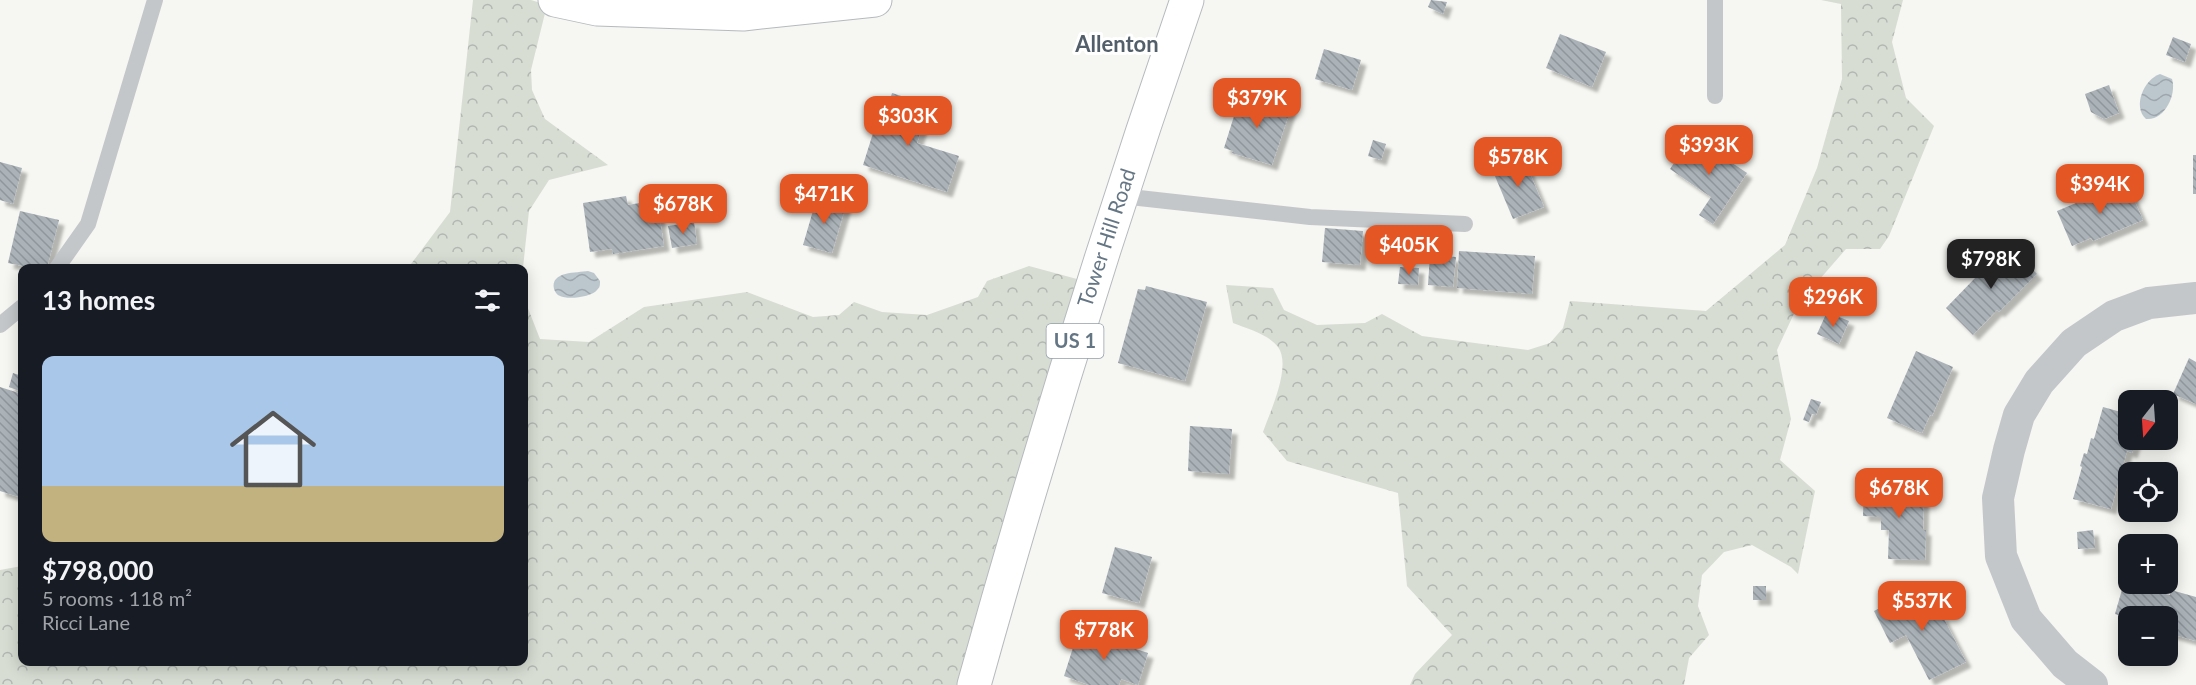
<!DOCTYPE html>
<meta charset="utf-8">
<style>
body{margin:0;font-family:Lato,sans-serif;background:#20242c;color:#f1f3f6;height:100vh;display:flex;flex-direction:column;font-size:22px;white-space:nowrap}
*{box-sizing:border-box;margin:0}
p{font-size:20px;color:#9ea1a6}
.icon{flex:none;width:33px;height:33px;fill:none;stroke:currentColor;stroke-width:2;stroke-linecap:round;stroke-linejoin:round}
.map{position:relative;flex:1;overflow:hidden}
.side{position:absolute;left:18px;top:264px;width:510px;height:402px;display:flex;flex-direction:column;background:#171b24;border-radius:12px;box-shadow:0 3px 15px #0003}
.side>*{flex:none}
.needle{width:39px;rotate:197deg}
.tools{position:absolute;left:2118px;top:390px;display:grid;gap:12px}
.tools a{display:grid;place-items:center;width:60px;height:60px;border-radius:12px;background:#171b24;box-shadow:0 3px 15px #0003;font-size:30px}
.price{position:absolute;translate:-50% -51px;padding:0 14px;border-radius:12px;background:#e45624;color:#fff;font-size:20px;line-height:39px;filter:drop-shadow(0 2px 3px #0008)}
.price::after{content:'';position:absolute;left:50%;top:36px;width:18px;height:14px;margin-left:-9px;background:inherit;clip-path:polygon(0 0,100% 0,50% 100%)}
.price.current{background:#222;color:#fff}
ul{padding:0;list-style:none}
li{display:grid;align-content:center;gap:12px;height:318px;padding:0 24px}
li span{display:grid;place-items:center;height:186px;border-radius:12px;color:#555}
li>.icon{margin-inline-start:auto}
span .icon{width:108px;height:108px;fill:#fffc;stroke-width:1}
li b{font-size:26px}
h2{display:flex;justify-content:space-between;align-items:center;height:72px;padding:0 24px;font-size:26px}
.map>svg:first-child{display:block}
.forest{fill:url(#forest-crowns)}
.water{fill:url(#water-waves)}
.building{fill:url(#building-back-hatch);filter:url(#shadow)}
.lines{fill:none;stroke-linecap:round;stroke-linejoin:round}
.secondary-casing{stroke:#b5babf;stroke-width:35}
.primary-casing{stroke:#b6babe;stroke-width:35}
.lane{stroke:#c3c7ca;stroke-width:16}
.street{stroke:#c3c7ca;stroke-width:32}
.secondary{stroke:#fff;stroke-width:33}
.primary{stroke:#fff;stroke-width:33}
.labels{text-anchor:middle;stroke-width:6;stroke-linejoin:round;paint-order:stroke}
.shield{fill:#fff;stroke:#929ea9;stroke-width:1.5}
.shield-label{font-size:20px;font-weight:bold;fill:#647584}
.street-label{font-size:21px;fill:#647584;stroke:#fff}
.neighbourhood-label{font-size:22px;font-weight:bold;fill:#525e69;stroke:#fff}
</style>
<div class="map">
<svg width="2196" height="685" viewBox="0 0 2196 685">
<defs>
<pattern id="forest-crowns" width="20" height="18" patternUnits="userSpaceOnUse" patternTransform="scale(1.5)"><rect width="20" height="18" fill="#d7ddd3"/><path d="M2 6a3 3 0 1 1 6 0M12 15a3 3 0 1 1 6 0" fill="none" stroke="#b2b8b1"/></pattern>
<pattern id="water-waves" width="16" height="10" patternUnits="userSpaceOnUse" patternTransform="scale(1.5)"><rect width="16" height="10" fill="#bcc7cd"/><path d="M0 5q4-4 8 0t8 0" fill="none" stroke="#9ca6ac"/></pattern>
<pattern id="building-back-hatch" width="6" height="6" patternUnits="userSpaceOnUse" patternTransform="scale(1.5)"><rect width="6" height="6" fill="#abb3b9"/><path d="M-1 5l2 2M0 0l6 6M5-1l2 2" fill="none" stroke="#8f969c"/></pattern>
<filter id="shadow"><feDropShadow dx="5.5" dy="5.5" stdDeviation="1.5" flood-color="#0004"/></filter>
</defs>
<rect width="100%" height="100%" fill="#f6f6f2"/>
<!-- forest -->
<g class="forest">
<polygon points="473,0 531,0 547,5 531,70 532,90 545,119 608,165 549,180 529,211 523,268 408,268 450,212"/>
<path d="M1821,0H1903L1892,42L1906,98L1934,126L1889,236L1880,249H1846L1799,303L1777,350L1791,419L1780,460L1815,491L1798,574L1791,567L1752,545L1724,552L1702,575L1698,606L1709,635L1689,658L1684,685H1410L1415,674L1452,635L1407,586L1398,493L1287,461L1263,432C1270,412 1292,366 1278,347C1268,334 1248,329 1233,323L1226,285L1273,288L1284,310L1317,325L1365,323L1382,314L1422,336L1528,350L1550,343L1563,328L1570,301L1706,311L1785,245L1817,168L1842,79L1841,4Z"/>
<polygon points="1029,266 1088,282 976,685 0,685 0,570 22,566 22,662 524,662 524,298 540,339 589,342 644,307 747,292 813,317 839,315 854,302 882,312 927,315 978,297 987,281"/>
</g>
<!-- water -->
<g class="water">
<path d="M2160,74L2172,79C2177,95 2164,121 2146,119C2132,107 2144,79 2160,74Z"/>
<path d="M588,271L594,273L600,281C600,286 600,287 597,290C592,297 568,300 560,296C557,295 555,292 554,289C550,271 577,273 588,271Z"/>
</g>
<!-- building -->
<g class="building">
<polygon points="1431,0 1447,2 1443,14 1428,7"/>
<polygon points="1560,34 1606,52 1592,87 1546,68"/>
<polygon points="2173,37 2191,44 2185,62 2166,55"/>
<polygon points="1324,49 1361,60 1352,90 1315,79"/>
<polygon points="2109,85 2119,113 2104,119 2091,112 2085,94"/>
<polygon points="892,93 929,105 917,143 959,156 947,192 863,165 879,114 885,116"/>
<polygon points="1241,94 1291,108 1272,165 1232,153 1233,151 1224,148"/>
<polygon points="1692,136 1747,173 1713,224 1699,215 1711,197 1670,169"/>
<polygon points="1373,140 1386,144 1381,160 1368,156"/>
<rect x="2193" y="155" width="3" height="39"/>
<polygon points="1523,157 1544,207 1513,219 1492,169"/>
<polygon points="0,162 22,168 13,204 0,200"/>
<polygon points="2126,182 2143,220 2093,241 2091,238 2072,246 2057,211"/>
<polygon points="626,196 628,205 657,200 664,246 613,254 612,249 590,252 583,203"/>
<polygon points="817,197 846,205 832,253 803,245"/>
<polygon points="20,211 59,220 47,268 33,268 8,263"/>
<polygon points="694,222 697,244 672,248 668,226"/>
<polygon points="1325,228 1363,231 1360,265 1322,262"/>
<polygon points="2007,245 2037,274 1999,312 1997,310 1973,335 1946,308"/>
<polygon points="1459,251 1535,256 1532,294 1457,288"/>
<polygon points="1430,255 1456,257 1453,287 1428,285"/>
<polygon points="1400,267 1419,268 1418,285 1398,284"/>
<polygon points="1146,286 1207,302 1185,381 1118,363 1138,289 1145,290"/>
<polygon points="1827,312 1849,321 1839,344 1817,334"/>
<polygon points="1916,351 1953,367 1932,416 1930,415 1922,433 1887,418"/>
<polygon points="2189,358 2196,362 2196,404 2173,394"/>
<polygon points="13,373 22,376 22,392 9,387"/>
<polygon points="0,387 22,394 22,498 0,491"/>
<polygon points="1811,399 1821,402 1816,415 1812,414 1809,422 1803,420"/>
<polygon points="2103,407 2128,414 2128,440 2136,440 2132,453 2127,451 2111,509 2073,499 2082,467 2080,466 2084,453 2087,454 2091,438 2094,439"/>
<polygon points="1190,426 1232,429 1229,474 1188,471"/>
<polygon points="1864,485 1924,488 1923,530 1926,530 1925,560 1888,559 1889,530 1881,530 1881,517 1863,516"/>
<polygon points="2093,530 2095,548 2078,549 2077,532"/>
<polygon points="1115,547 1152,557 1139,603 1102,593"/>
<polygon points="2125,579 2128,580 2128,584 2140,584 2162,590 2161,593 2170,595 2171,590 2196,597 2196,641 2168,633 2168,616 2128,616 2128,618 2115,614"/>
<rect x="1753" y="586" width="13" height="14"/>
<polygon points="1923,586 1939,617 1942,615 1966,662 1929,680 1906,635 1890,643 1874,611"/>
<polygon points="1090,631 1131,644 1130,647 1148,653 1138,685 1121,679 1119,685 1089,685 1064,676 1078,632 1088,635"/>
</g>
<g class="lines">
<defs>
<polyline id="secondary" points="555,0 597,9 743,14 875,0"/>
<path id="primary" d="M974,685C1038,455 1109,226 1187,0"/>
</defs>
<!-- secondary casing -->
<use href="#secondary" class="secondary-casing"/>
<!-- primary casing -->
<use href="#primary" class="primary-casing"/>
<!-- lane -->
<g class="lane">
<polyline points="1715,0 1715,96"/>
<polyline points="1121,196 1310,217 1465,224"/>
<polyline points="57,268 88,224 155,0"/>
<polyline points="0,325 22,307"/>
</g>
<!-- street -->
<polyline class="street" points="2092,685 2065,664 2026,619 2001,556 1998,498 2009,450 2019,415 2039,382 2074,343 2114,316 2149,303 2196,298"/>
<!-- secondary -->
<use href="#secondary" class="secondary"/>
<!-- primary -->
<use href="#primary" class="primary"/>
</g>
<g class="labels">
<!-- shield labels -->
<rect class="shield" x="1046.5" y="324" width="57" height="34" rx="4.5"/>
<g class="shield-label">
<text x="1075" y="348">US 1</text>
</g>
<!-- street labels -->
<g class="street-label">
<text transform="translate(1107 238) rotate(-72)" y="7">Tower Hill Road</text>
</g>
<!-- neighbourhood labels -->
<g class="neighbourhood-label">
<text x="1117" y="52">Allenton</text>
</g>
</g>
</svg>
<div class="tools">
<a><svg class="needle" viewBox="-14 -14 28 28"><path d="M0-13l5 13h-10z" fill="#e53935"/><path d="M0 13l5-13h-10z" fill="#9ea1a6"/></svg></a>
<a><svg class="icon" aria-label="locate" viewBox="0 0 24 24"><circle cx="12" cy="12" r="6"/><path d="M12 2v4M12 18v4M2 12h4M18 12h4"/></svg></a>
<a>+</a>
<a>−</a>
</div>
<b class="price" style="left:1257px;top:129px">$379K</b>
<b class="price" style="left:908px;top:147px">$303K</b>
<b class="price" style="left:1709px;top:176px">$393K</b>
<b class="price" style="left:1518px;top:188px">$578K</b>
<b class="price" style="left:2100px;top:215px">$394K</b>
<b class="price" style="left:824px;top:225px">$471K</b>
<b class="price" style="left:683px;top:235px">$678K</b>
<b class="price" style="left:1409px;top:276px">$405K</b>
<b class="price current" style="left:1991px;top:290px">$798K</b>
<b class="price" style="left:1833px;top:328px">$296K</b>
<b class="price" style="left:1899px;top:519px">$678K</b>
<b class="price" style="left:1922px;top:632px">$537K</b>
<b class="price" style="left:1104px;top:661px">$778K</b>
<section class="side">
<h2>13 homes<svg class="icon" aria-label="filters" viewBox="0 0 24 24"><path d="M4 7h16M4 17h16"/><circle cx="9" cy="7" r="2"/><circle cx="15" cy="17" r="2"/></svg></h2>
<ul>
<li><span style="background:linear-gradient(#a9c7e8 70%,#c2b280 0)"><svg class="icon" aria-label="home" viewBox="0 0 24 24"><path d="M3 11l9-7 9 7M6 9v11h12V9"/></svg></span><div><b>$798,000</b><p>5 rooms · 118 m²</p><p>Ricci Lane</p></div></li>
</ul>
</section>
</div>
